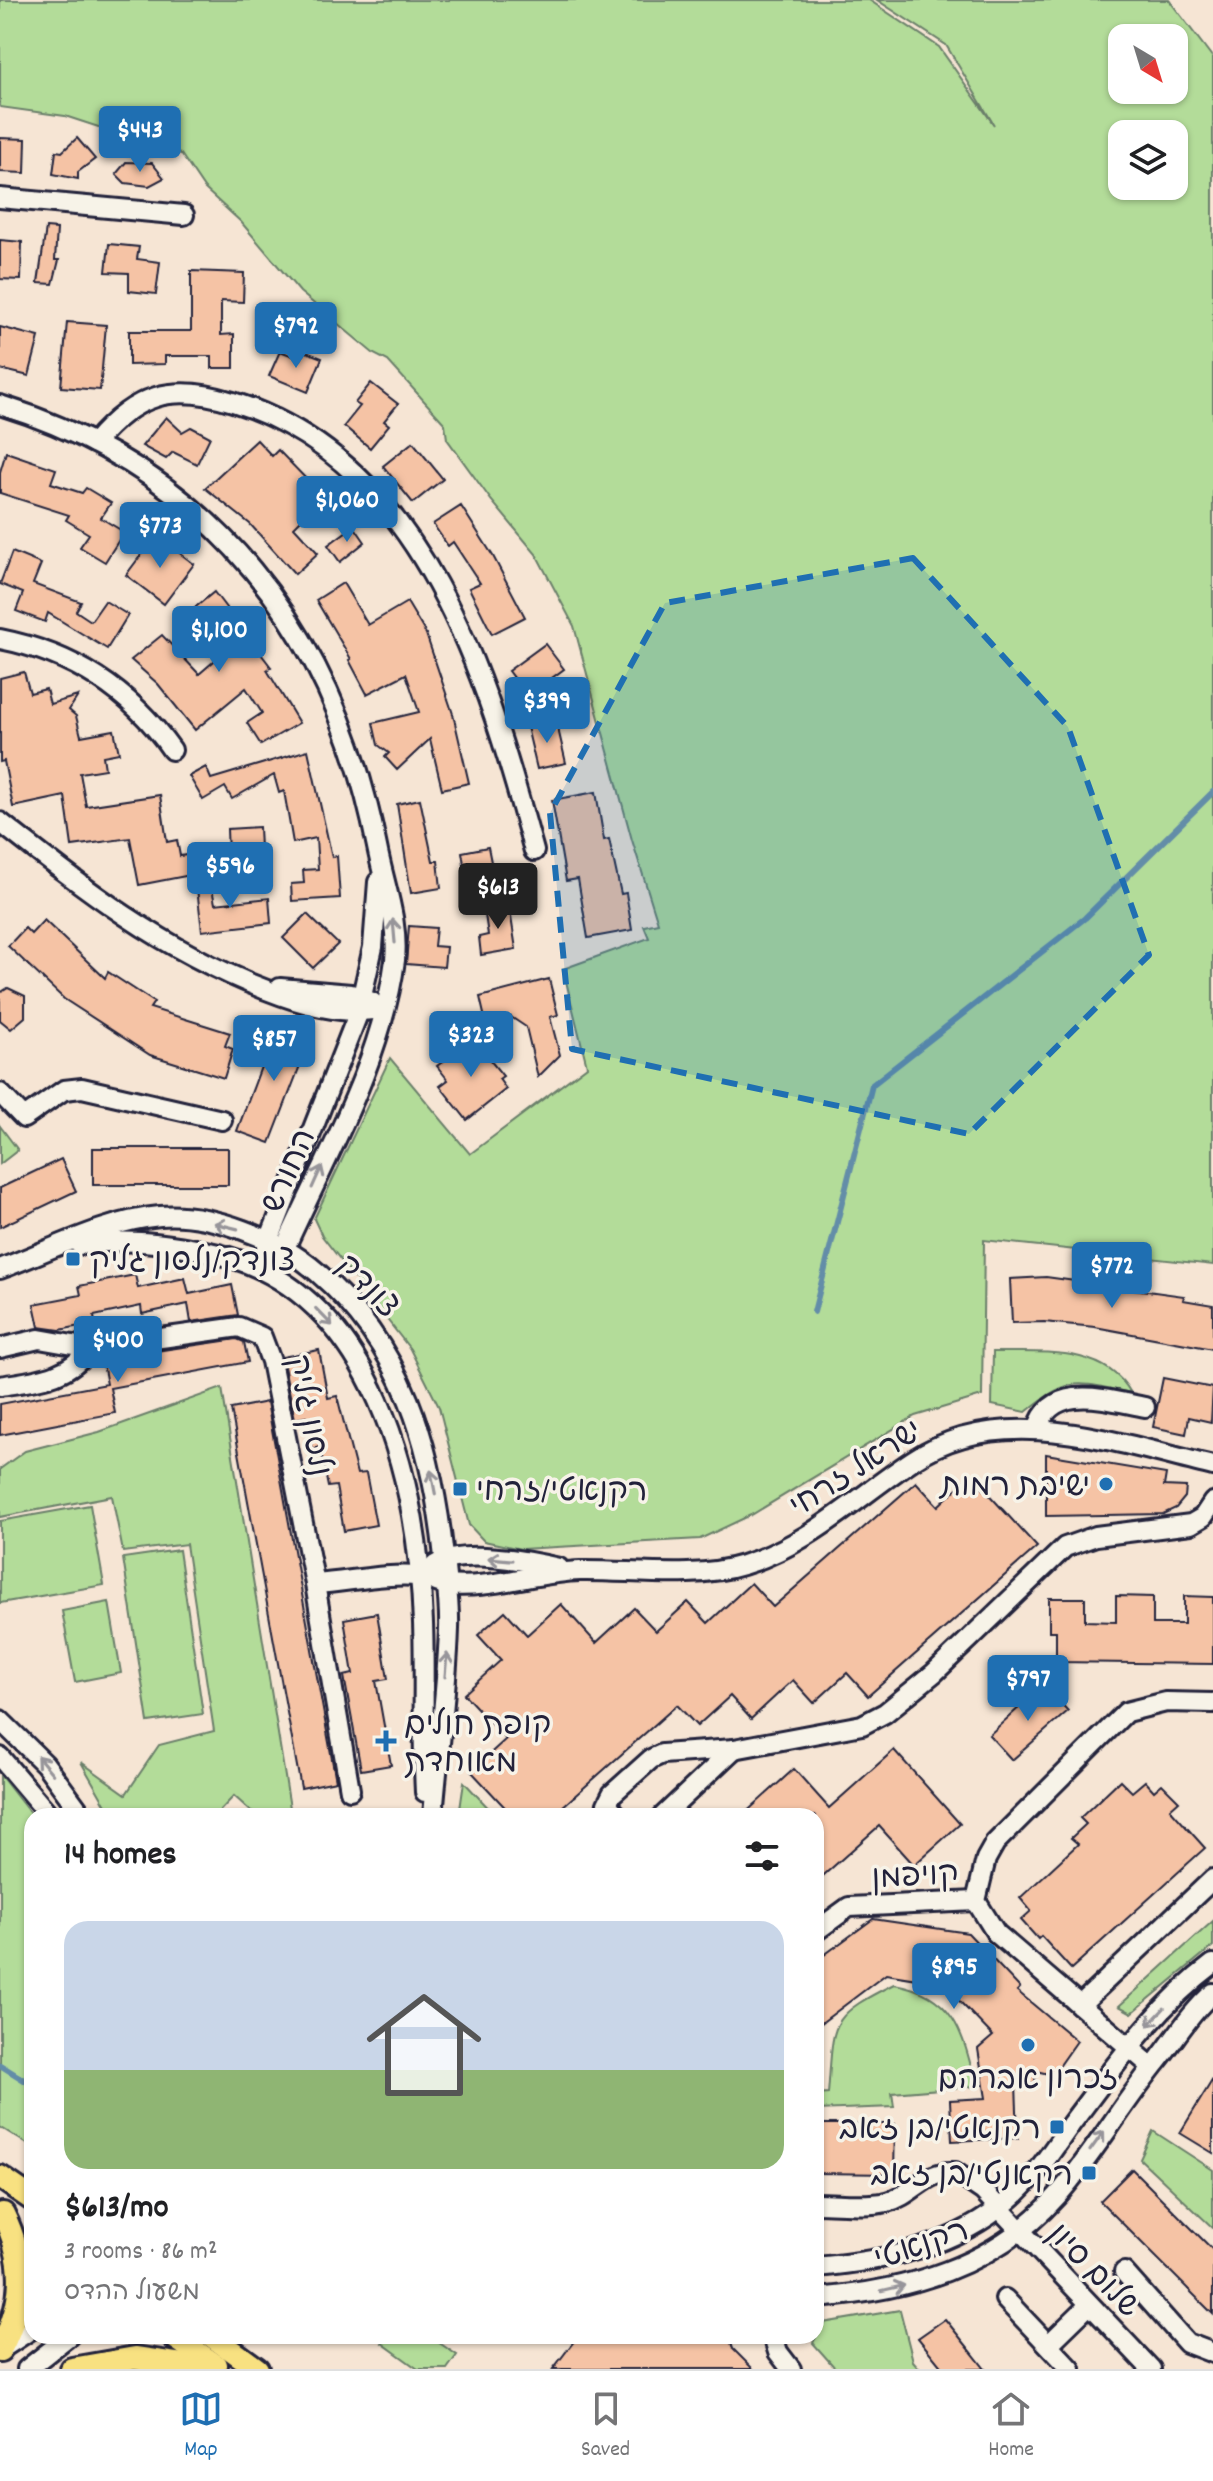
<!DOCTYPE html>
<meta charset="utf-8">
<style>
body{margin:0;font-family:Dekko,"Playpen Sans Hebrew",sans-serif;background:#f2f2f2;color:#202124;height:100vh;display:flex;flex-direction:column;font-size:30px;white-space:nowrap}
*{box-sizing:border-box;margin:0}
p{font-size:26px;color:#757577}
.icon{flex:none;width:44px;height:44px;fill:none;stroke:currentColor;stroke-width:2;stroke-linecap:round;stroke-linejoin:round}
.map{position:relative;flex:1;overflow:hidden}
.side{position:absolute;left:24px;top:1808px;width:800px;height:536px;display:flex;flex-direction:column;background:#fff;border-radius:24px;box-shadow:0 2px 6px #0004}
.side>*{flex:none}
.needle{width:52px;rotate:142deg}
.controls{position:absolute;left:1108px;top:24px;display:grid;gap:16px}
.controls a{display:grid;place-items:center;width:80px;height:80px;border-radius:16px;background:#fff;box-shadow:0 2px 6px #0004;font-size:40px}
.price{position:absolute;translate:-50% -68px;padding:0 18px;border-radius:8px;background:#1f6fb2;color:#fff;font-size:26px;line-height:52px;filter:drop-shadow(0 2px 4px #0008)}
.price::after{content:'';position:absolute;left:50%;top:48px;width:24px;height:18px;margin-left:-12px;background:inherit;clip-path:polygon(0 0,100% 0,50% 100%)}
.price.active{background:#222;color:#fff}
ul{padding:0;list-style:none}
li{display:grid;align-content:center;gap:16px;height:424px;padding:0 40px}
li span{display:grid;place-items:center;height:248px;border-radius:24px;color:#555}
li>.icon{margin-inline-start:auto}
span .icon{width:144px;height:144px;fill:#fffc;stroke-width:1}
li b{font-size:34px}
h2{display:flex;justify-content:space-between;align-items:center;height:96px;padding:0 40px;font-size:34px}
.dock{display:flex;justify-content:space-around;align-items:center;height:112px;border-top:2px solid #e0e0e0;background:#fff;font-size:22px;color:#757577}
.dock a{display:grid;justify-items:center;gap:4px}
.dock .active{color:#1f6fb2}
.map>svg:first-child{display:block}
.green{fill:#b3dc99;stroke:#6a7f6a;stroke-width:2;fill-rule:evenodd}
.lines{fill:none;stroke-linecap:round;stroke-linejoin:round}
.stream{stroke:#638da8;stroke-width:6}
.building{fill:#f5c3a5;stroke:#22223b;stroke-width:2}
.minor-casing{stroke:#22223b;stroke-width:24}
.major-casing{stroke:#22223b;stroke-width:28}
.minor{stroke:#f7f3e8;stroke-width:18}
.major{stroke:#f8e181;stroke-width:22}
.oneway{stroke:#97959a}
.marked{fill:#1f6fb2;fill-opacity:0.2;stroke:#1f6fb2;stroke-width:6;stroke-dasharray:16 10;stroke-linejoin:round}
.poi-dot{fill:#1f6fb2;stroke:#f7f3e8;stroke-width:3}
.labels{text-anchor:middle;stroke-width:7;stroke-linejoin:round;paint-order:stroke}
.street-label{font-size:32px;fill:#22223b;stroke:#f7f3e8}
.poi-label{font-size:32px;fill:#22223b;stroke:#f7f3e8;text-anchor:start}
</style>
<div class="map">
<svg width="1213" height="2369" viewBox="0 0 1213 2369">
<rect width="100%" height="100%" fill="#f6e5d4"/>
<filter id="ink" filterUnits="userSpaceOnUse"><feTurbulence type="fractalNoise" baseFrequency=".0125" numOctaves="2"/><feDisplacementMap in="SourceGraphic" scale="16" xChannelSelector="R" yChannelSelector="G"/><feConvolveMatrix kernelMatrix="1 2 1 2 8 2 1 2 1" color-interpolation-filters="sRGB"/></filter>
<g filter="url(#ink)">
<!-- green -->
<g class="green">
<path d="M0,0H869L939,47L994,125L946,45L877,0H1169L1213,58V1265L984,1240L982,1396L915,1416L753,1514L700,1539L521,1549L484,1541L469,1525L439,1407L410,1349L322,1236L314,1219L390,1058L470,1154L587,1066L563,969L649,938L644,926L658,923L632,840L574,626L536,554L491,500L447,439L445,424L388,361L374,354L300,292L241,222L204,188L181,154L65,116L0,107ZM1122,38H1174V90H1122ZM1122,134H1174V186H1122Z"/>
<polygon points="0,1126 18,1150 0,1164"/>
<path d="M993,1352C1041,1353 1104,1345 1131,1393C1076,1382 1071,1375 1026,1412L992,1405Z"/>
<polygon points="222,1388 291,1814 256,1816 234,1796 215,1816 112,1816 81,1762 126,1794 159,1745 214,1731 186,1544 123,1552 112,1496 0,1517 0,1469 25,1451 99,1432"/>
<polygon points="90,1505 104,1585 0,1603 0,1521"/>
<polygon points="179,1550 203,1714 148,1722 123,1558"/>
<polygon points="109,1602 121,1673 75,1682 62,1611"/>
<polygon points="0,1775 32,1816 32,2147 0,2127"/>
<polygon points="464,1782 496,1816 459,1816"/>
<polygon points="1213,1921 1213,1946 1132,2013 1119,2006"/>
<path d="M894,1984C955,1994 963,2034 976,2086L892,2093L894,2107L816,2110V2095L828,2094C834,2022 826,2018 894,1984Z"/>
<polygon points="1153,2131 1213,2170 1213,2228 1140,2159"/>
<polygon points="900,2310 913,2361 920,2369 836,2369 813,2343 823,2323"/>
<polygon points="387,2336 429,2336 457,2355 447,2369 418,2369 382,2343"/>
</g>
<g class="lines">
<!-- stream -->
<g class="stream">
<polyline points="814,1312 872,1085 1085,918 1213,792"/>
<polyline points="0,2065 32,2085"/>
</g>
</g>
<!-- building -->
<g class="building">
<polygon points="0,138 26,139 25,173 0,172"/>
<polygon points="77,138 95,159 78,172 78,179 53,174 56,151 62,152"/>
<polygon points="126,162 152,163 164,178 149,186 125,183 116,174"/>
<polygon points="46,228 57,229 55,260 59,260 53,284 38,283"/>
<polygon points="0,240 22,242 21,280 0,279"/>
<polygon points="109,244 139,247 137,259 160,262 156,294 129,291 129,273 106,272"/>
<polygon points="191,271 244,273 243,302 221,301 221,335 234,334 234,368 212,368 212,356 165,356 165,364 129,365 129,331 191,331"/>
<polygon points="67,322 106,325 100,390 61,387"/>
<polygon points="0,327 39,337 29,376 0,369"/>
<polygon points="280,351 301,359 304,351 322,358 308,392 269,376"/>
<polygon points="371,383 398,404 384,421 389,425 370,448 344,426 360,406 355,403"/>
<polygon points="166,417 182,432 191,427 210,437 197,464 173,452 166,459 142,446"/>
<polygon points="257,440 272,456 278,450 314,487 317,483 327,494 294,527 318,553 295,574 250,524 205,488"/>
<polygon points="413,442 443,479 413,503 383,466"/>
<polygon points="6,452 56,469 51,483 82,493 86,488 111,503 101,518 124,532 105,562 80,547 89,534 66,520 69,515 0,493 0,472"/>
<polygon points="461,506 493,556 525,617 492,634 469,588 480,583 453,542 448,546 433,524"/>
<polygon points="354,526 365,542 340,562 328,545"/>
<polygon points="156,535 194,564 164,604 126,575"/>
<polygon points="12,552 41,564 33,584 81,602 76,611 91,621 105,601 128,615 107,649 48,613 45,622 16,611 23,593 0,584"/>
<polygon points="343,583 368,625 407,602 426,634 453,714 469,783 442,789 430,739 397,770 385,757 389,753 378,745 373,723 419,712 406,674 367,694 349,660 351,659 316,600"/>
<polygon points="214,592 271,667 267,670 299,723 261,745 247,723 262,713 246,688 195,730 158,684 131,660 162,635 199,674 220,656 186,615"/>
<polygon points="545,644 564,669 518,703 505,685 514,679 508,671"/>
<polygon points="24,672 30,693 46,689 50,704 78,696 69,710 76,716 81,736 114,730 119,753 103,756 105,769 80,773 86,806 160,795 167,842 177,840 180,856 193,854 196,874 139,885 130,838 72,846 65,796 13,807 4,761 0,762 0,678"/>
<polygon points="556,720 566,763 537,769 527,727"/>
<polygon points="308,750 332,857 337,856 340,898 292,901 291,884 304,883 303,870 318,869 316,838 293,843 284,791 279,793 274,775 232,799 225,787 203,800 189,776 206,767 211,779"/>
<polygon points="596,792 604,840 609,839 621,894 626,893 632,930 588,938 578,879 566,881 552,800"/>
<polygon points="420,799 433,861 438,861 441,888 411,893 397,804"/>
<polygon points="259,827 260,849 228,855 227,829"/>
<polygon points="488,847 494,877 467,882 462,852"/>
<polygon points="210,878 215,904 269,898 271,923 202,931 196,880"/>
<polygon points="509,904 516,949 481,955 479,937 488,935 484,908"/>
<polygon points="307,914 338,944 313,968 283,938"/>
<polygon points="44,920 105,978 108,972 154,1002 150,1008 230,1033 225,1046 233,1049 224,1078 150,1055 64,999 8,946 25,928 31,934"/>
<polygon points="409,926 436,928 434,946 446,947 444,967 406,964"/>
<polygon points="549,979 558,1015 550,1017 560,1055 538,1077 526,1027 511,1017 486,1023 480,997"/>
<polygon points="8,988 25,996 25,1017 11,1029 0,1020 0,993"/>
<polygon points="277,1024 311,1037 270,1143 237,1131"/>
<polygon points="473,1039 503,1076 499,1079 506,1089 467,1120 440,1086 448,1080 437,1066"/>
<rect x="93" y="1148" width="135" height="37"/>
<polygon points="61,1159 76,1191 0,1227 0,1188"/>
<polygon points="135,1275 138,1288 185,1278 189,1294 232,1285 238,1315 191,1322 188,1304 142,1314 141,1306 94,1316 95,1323 60,1330 39,1327 34,1304 81,1295 79,1286"/>
<polygon points="1046,1277 1184,1296 1183,1300 1213,1305 1213,1349 1095,1327 1044,1322 1012,1323 1010,1279"/>
<polygon points="237,1339 244,1342 248,1362 110,1388 115,1413 0,1435 0,1404 107,1384 102,1359"/>
<polygon points="319,1350 328,1398 337,1396 357,1474 366,1473 376,1525 344,1531 336,1486 328,1487 320,1447 312,1449 306,1417 295,1419 282,1357"/>
<polygon points="1163,1378 1213,1388 1211,1422 1189,1417 1186,1434 1153,1427"/>
<polygon points="267,1402 336,1781 301,1788 231,1409"/>
<polygon points="1046,1454 1166,1474 1164,1486 1186,1487 1185,1497 1176,1508 1163,1514 1046,1516"/>
<polygon points="971,1475 1037,1547 868,1696 847,1673 814,1703 793,1680 751,1719 730,1696 697,1726 677,1705 552,1816 513,1816 471,1771 506,1739 464,1694 501,1660 478,1635 505,1611 527,1635 561,1604 596,1643 634,1608 656,1631 688,1602 708,1623 751,1583 773,1607 916,1482 938,1506"/>
<polygon points="1116,1596 1153,1597 1153,1624 1184,1624 1184,1596 1213,1597 1213,1664 1056,1662 1056,1631 1049,1631 1049,1598 1085,1598 1085,1621 1116,1622"/>
<polygon points="377,1613 388,1679 376,1681 391,1765 361,1770 344,1676 353,1674 344,1619"/>
<polygon points="1044,1685 1068,1711 1012,1760 989,1735"/>
<polygon points="894,1750 960,1824 914,1865 879,1826 816,1882 816,1816 742,1816 794,1769 829,1808"/>
<polygon points="1120,1780 1132,1792 1145,1781 1154,1791 1162,1784 1179,1801 1170,1809 1205,1848 1071,1969 1041,1936 1038,1939 1021,1920 1031,1911 1020,1898 1078,1844 1071,1838 1086,1824 1080,1818"/>
<polygon points="873,1919 968,1933 1020,1988 1017,1991 1077,2041 1053,2075 1036,2071 1035,2084 1016,2083 1018,2138 952,2141 950,2100 986,2098 978,2049 993,2036 942,1983 886,1974 816,2027 816,1961"/>
<polygon points="1213,2079 1213,2153 1180,2133"/>
<polygon points="816,2124 895,2124 894,2174 816,2173"/>
<polygon points="1132,2169 1213,2250 1213,2314 1100,2201"/>
<polygon points="945,2319 966,2345 985,2369 943,2369 918,2338"/>
<polygon points="578,2336 729,2336 733,2349 753,2369 553,2369"/>
</g>
<g class="lines">
<defs>
<g id="minor">
<polyline points="0,198 184,215"/>
<path d="M0,405C213,471 335,632 377,847C384,884 399,921 395,960C382,1061 326,1157 285,1248L263,1269"/>
<path d="M94,443C135,394 172,383 233,402C424,461 487,679 534,851"/>
<path d="M0,639C71,653 130,690 172,750"/>
<path d="M0,822C85,889 161,949 264,989C302,1004 342,1016 383,1009"/>
<polyline points="280,988 351,994 372,1002"/>
<polyline points="0,1093 24,1118 64,1090 82,1088 222,1120"/>
<path d="M80,1245C127,1237 173,1243 218,1254C376,1293 418,1482 423,1623C425,1679 422,1736 425,1792"/>
<polyline points="266,1248 358,1014 373,947 378,882"/>
<path d="M0,1269C52,1250 104,1221 160,1216C211,1212 279,1239 317,1272C404,1346 432,1446 444,1557C446,1580 450,1605 449,1629C447,1691 438,1754 433,1816"/>
<polyline points="0,1348 39,1339 90,1348 239,1327 262,1337 271,1361 315,1584 350,1790"/>
<path d="M0,1386C36,1380 67,1379 90,1348"/>
<path d="M1037,1430C1051,1381 1107,1400 1145,1407"/>
<path d="M435,1565C462,1548 528,1561 559,1568"/>
<path d="M315,1584C348,1582 385,1573 418,1576C428,1577 437,1584 447,1585C487,1590 538,1572 580,1571C630,1570 695,1580 743,1565C809,1545 857,1497 913,1460C1002,1400 1119,1444 1213,1466"/>
<polyline points="0,1720 45,1764 83,1816"/>
<polyline points="0,1757 50,1816"/>
<polyline points="618,1816 607,1804 612,1794 651,1759 662,1754 734,1749 862,1725 885,1713 934,1673 1065,1547 1096,1536 1191,1524 1203,1517 1213,1502"/>
<polyline points="663,1816 734,1749"/>
<polyline points="816,1931 849,1907 976,1901"/>
<polyline points="1080,2005 1213,1879"/>
<polyline points="1152,2067 996,1933 976,1901 986,1859 995,1843 1126,1712 1166,1702 1213,1703"/>
<path d="M816,2203C839,2203 865,2207 887,2202C914,2195 925,2170 955,2172L983,2191L1151,2369"/>
<path d="M816,2267C885,2261 955,2247 1009,2200C1034,2179 1052,2151 1071,2124C1114,2067 1155,2007 1213,1964"/>
<polyline points="1124,2272 1187,2343 1213,2353"/>
<path d="M816,2298C907,2291 994,2267 1057,2196C1094,2154 1123,2103 1159,2059C1176,2037 1192,2011 1213,1993"/>
<polyline points="1005,2299 1071,2369"/>
<polyline points="773,2336 778,2352 791,2369"/>
<polyline points="1049,2344 1089,2305"/>
<polyline points="0,2350 32,2329"/>
<polyline points="27,2369 69,2336"/>
</g>
<g id="major">
<polyline points="0,2177 32,2199"/>
<polyline points="173,2336 215,2365"/>
<polyline points="212,2336 257,2369"/>
<path d="M0,2350C25,2302 27,2263 3,2214"/>
<polyline points="72,2369 135,2358 209,2369"/>
</g>
</defs>
<!-- minor casing -->
<use href="#minor" class="minor-casing"/>
<!-- major casing -->
<use href="#major" class="major-casing"/>
<!-- minor -->
<use href="#minor" class="minor"/>
<!-- major -->
<use href="#major" class="major"/>
</g>
<!-- one-way arrows -->
<defs><path id="oneway-shaft" d="M-6 0H5M1.5-3L5.5 0L1.5 3" fill="none" stroke-width="1.6" stroke-linecap="round" stroke-linejoin="round" transform="scale(2)"/></defs>
<g class="oneway">
<use href="#oneway-shaft" transform="translate(394 931) rotate(-95)"/>
<use href="#oneway-shaft" transform="translate(317 1177) rotate(-66)"/>
<use href="#oneway-shaft" transform="translate(226 1226) rotate(-166)"/>
<use href="#oneway-shaft" transform="translate(324 1317) rotate(46)"/>
<use href="#oneway-shaft" transform="translate(433 1482) rotate(-101)"/>
<use href="#oneway-shaft" transform="translate(500 1559) rotate(-175)"/>
<use href="#oneway-shaft" transform="translate(446 1665) rotate(-85)"/>
<use href="#oneway-shaft" transform="translate(45 1765) rotate(-130)"/>
<use href="#oneway-shaft" transform="translate(1156 2017) rotate(133)"/>
<use href="#oneway-shaft" transform="translate(1097 2141) rotate(-54)"/>
<use href="#oneway-shaft" transform="translate(893 2288) rotate(-13)"/>
</g>
</g>
<!-- marked area -->
<path class="marked" d="M913,558L1068,727L1149,955L969,1134L572,1049L550,813L665,603Z"/>
<!-- markers -->
<g class="poi-dot">
<rect x="65" y="1251" width="16" height="16" rx="4"/>
<circle cx="1106" cy="1484" r="8"/>
<rect x="452" y="1481" width="16" height="16" rx="4"/>
<path d="M382 1729h8v8h8v8h-8v8h-8v-8h-8v-8h8z"/>
<circle cx="1028" cy="2045" r="8"/>
<rect x="1049" y="2119" width="16" height="16" rx="4"/>
<rect x="1081" y="2165" width="16" height="16" rx="4"/>
</g>
<g class="labels">
<!-- street labels -->
<g class="street-label">
<text transform="translate(287 1170) rotate(-66)" y="11">החורש</text>
<text transform="translate(369 1285) rotate(47)" y="11">צונדק</text>
<text transform="translate(311 1415) rotate(79)" y="11">נלסון גליק</text>
<text transform="translate(855 1467) rotate(-33)" y="11">ישראל זרחי</text>
<text transform="translate(915 1874) rotate(-3)" y="11">קויפמן</text>
<text transform="translate(921 2243) rotate(-19)" y="11">רקנאטי</text>
<text transform="translate(1095 2269) rotate(46)" y="11">שלום סיון</text>
</g>
<!-- poi labels -->
<g class="poi-label">
<text x="89" y="1270">צונדק/נלסון גליק</text>
<text x="1090" y="1495" text-anchor="end">ישיבת רמות</text>
<text x="476" y="1500">רקנאטי/זרחי</text>
<text x="404" y="1734">קופת חולים<tspan x="404" dy="37">מאוחדת</tspan></text>
<text x="1028" y="2088" text-anchor="middle">זכרון אברהם</text>
<text x="1041" y="2138" text-anchor="end">רקנאטי/בן זאב</text>
<text x="1073" y="2184" text-anchor="end">רקאנטי/בן זאב</text>
</g>
</g>
</svg>
<div class="controls">
<a><svg class="needle" viewBox="-14 -14 28 28"><path d="M0-13l5 13h-10z" fill="#e53935"/><path d="M0 13l5-13h-10z" fill="#757577"/></svg></a>
<a><svg class="icon" aria-label="layers" viewBox="0 0 24 24"><path d="M12 4l9 5-9 5-9-5zM3 14l9 5 9-5"/></svg></a>
</div>
<b class="price" style="left:140px;top:174px">$443</b>
<b class="price" style="left:296px;top:370px">$792</b>
<b class="price" style="left:347px;top:544px">$1,060</b>
<b class="price" style="left:160px;top:570px">$773</b>
<b class="price" style="left:219px;top:674px">$1,100</b>
<b class="price" style="left:547px;top:745px">$399</b>
<b class="price" style="left:230px;top:910px">$596</b>
<b class="price active" style="left:498px;top:931px">$613</b>
<b class="price" style="left:471px;top:1079px">$323</b>
<b class="price" style="left:274px;top:1083px">$857</b>
<b class="price" style="left:1112px;top:1310px">$772</b>
<b class="price" style="left:118px;top:1384px">$400</b>
<b class="price" style="left:1028px;top:1723px">$797</b>
<b class="price" style="left:954px;top:2011px">$895</b>
<section class="side">
<h2>14 homes<svg class="icon" aria-label="filters" viewBox="0 0 24 24"><path d="M4 7h16M4 17h16"/><circle cx="9" cy="7" r="2"/><circle cx="15" cy="17" r="2"/></svg></h2>
<ul>
<li><span style="background:linear-gradient(#c9d6e8 60%,#8fb573 0)"><svg class="icon" aria-label="home" viewBox="0 0 24 24"><path d="M3 11l9-7 9 7M6 9v11h12V9"/></svg></span><div><b>$613/mo</b><p>3 rooms · 86 m²</p><p>משעול ההדס</p></div></li>
</ul>
</section>
</div>
<nav class="dock">
<a class="active"><svg class="icon" aria-label="map" viewBox="0 0 24 24"><path d="M3 6l6-2 6 2 6-2v14l-6 2-6-2-6 2zM9 4v14M15 6v14"/></svg>Map</a>
<a><svg class="icon" aria-label="saved" viewBox="0 0 24 24"><path d="M7 4h10v16l-5-4-5 4z"/></svg>Saved</a>
<a><svg class="icon" aria-label="home" viewBox="0 0 24 24"><path d="M3 11l9-7 9 7M6 9v11h12V9"/></svg>Home</a>
</nav>
